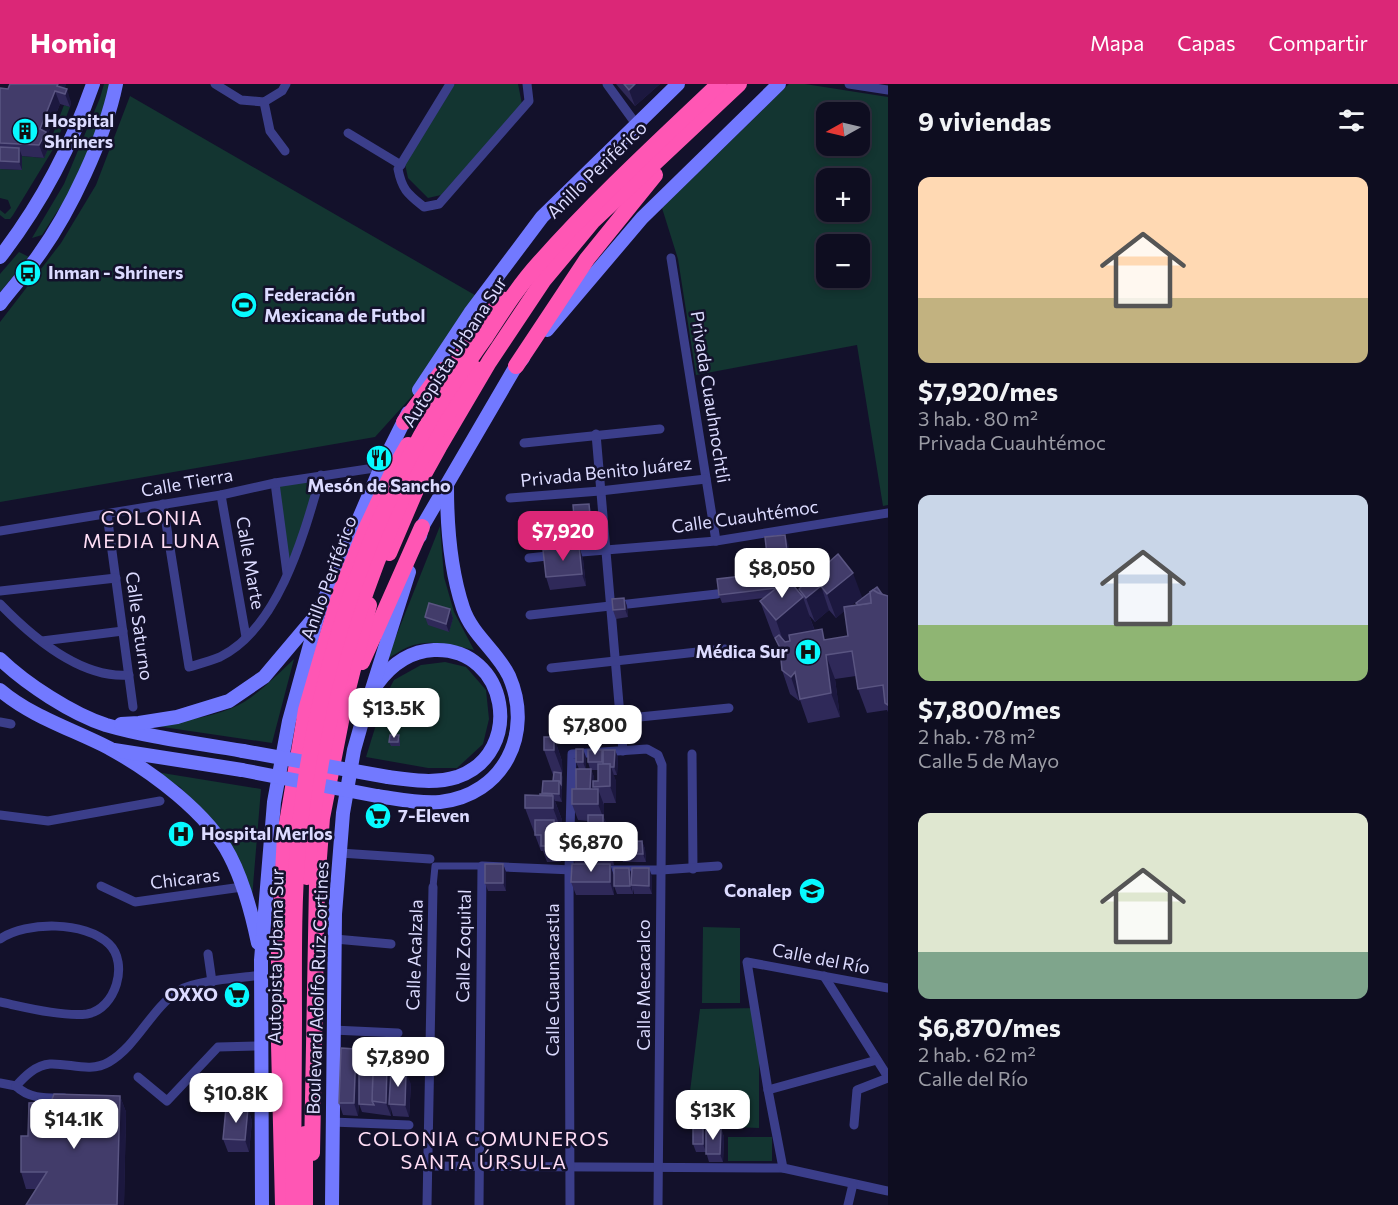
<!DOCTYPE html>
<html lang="es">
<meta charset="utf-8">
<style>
body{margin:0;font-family:Commissioner,sans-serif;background:#1c1b2d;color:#f1f3f6;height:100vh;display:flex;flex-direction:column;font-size:22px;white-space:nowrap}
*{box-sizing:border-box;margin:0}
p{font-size:20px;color:#9b9ca5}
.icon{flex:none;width:33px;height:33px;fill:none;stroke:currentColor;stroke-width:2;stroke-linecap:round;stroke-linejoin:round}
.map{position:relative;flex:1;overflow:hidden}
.side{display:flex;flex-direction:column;background:#0e0d20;width:510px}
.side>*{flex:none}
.needle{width:39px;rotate:262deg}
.controls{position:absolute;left:816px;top:18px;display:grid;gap:12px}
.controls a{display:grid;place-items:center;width:54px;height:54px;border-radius:12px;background:#0e0d20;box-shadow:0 3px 9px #0003,0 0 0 2px #2e2d3e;font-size:30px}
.price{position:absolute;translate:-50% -51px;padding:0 14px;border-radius:12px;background:#fff;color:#222;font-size:20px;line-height:39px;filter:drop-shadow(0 2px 3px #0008)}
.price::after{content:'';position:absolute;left:50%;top:36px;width:18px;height:14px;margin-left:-9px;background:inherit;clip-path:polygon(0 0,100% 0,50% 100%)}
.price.current{background:#db2777;color:#fff}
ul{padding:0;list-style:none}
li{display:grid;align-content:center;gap:12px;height:318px;padding:0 30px}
li span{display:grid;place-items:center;height:186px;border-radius:12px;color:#555}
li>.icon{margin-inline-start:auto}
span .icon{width:108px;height:108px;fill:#fffc;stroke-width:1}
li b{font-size:26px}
h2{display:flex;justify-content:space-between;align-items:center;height:72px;padding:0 30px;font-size:26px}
header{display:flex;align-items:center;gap:36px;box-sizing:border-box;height:84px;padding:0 30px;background:#db2777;color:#fff}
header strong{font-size:28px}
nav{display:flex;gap:33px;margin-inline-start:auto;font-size:21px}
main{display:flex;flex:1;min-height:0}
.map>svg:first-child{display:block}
.green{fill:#133531;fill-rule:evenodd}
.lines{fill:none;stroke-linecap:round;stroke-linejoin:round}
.pedestrian{stroke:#3b3e8a;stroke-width:7}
.minor{stroke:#3b3e8a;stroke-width:9}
.secondary{stroke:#7279ff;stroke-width:14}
.motorway{stroke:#ff56b4;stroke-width:16}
.secondary-bridge{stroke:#7279ff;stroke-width:14}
.motorway-bridge{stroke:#ff56b4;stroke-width:16}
.wall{fill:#2f2959;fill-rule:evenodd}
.shaded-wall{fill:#1c183f}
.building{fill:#423c6a;stroke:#5a5582;stroke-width:1.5}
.labels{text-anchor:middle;stroke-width:5;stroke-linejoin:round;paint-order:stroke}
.poi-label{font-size:18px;font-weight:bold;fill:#dcdbff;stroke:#13112b;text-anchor:start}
.street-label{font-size:18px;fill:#dcdbff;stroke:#13112b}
.neighbourhood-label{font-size:20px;letter-spacing:1.5px;fill:#ffddf5;stroke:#13112b}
</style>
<header>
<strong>Homiq</strong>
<nav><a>Mapa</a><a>Capas</a><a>Compartir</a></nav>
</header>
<main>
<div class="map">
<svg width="888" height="1121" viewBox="0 0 888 1121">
<rect width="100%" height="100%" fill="#13112b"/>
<!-- green -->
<g class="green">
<polygon points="104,0 112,0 90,63 69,109 42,151 32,154 64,100 100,14"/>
<polygon points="455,0 518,0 522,20 441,111 428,114 408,94 405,80"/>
<path d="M789,0H805L888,13V421L883,422L857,261L696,291L678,175L662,124ZM826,28H860V62H826ZM826,94H860V128H826ZM826,160H860V194H826Z"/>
<polygon points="130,12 480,214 414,310 375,353 0,418 0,238 61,159 96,101"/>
<polygon points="64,21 70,23 55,62 13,131 10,135 5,135 0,131 0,126 5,130 11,124 8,116 0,114 0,85 22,86 22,72 44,74"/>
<polygon points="19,168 29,173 0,208 0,190"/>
<polygon points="321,391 287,489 275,399"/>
<path d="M440,442L444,493L454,528L474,566C453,561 429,554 408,563C401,566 394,571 387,575Z"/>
<path d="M294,575L272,659L149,641C177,637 206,635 232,624C254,615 277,591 294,575Z"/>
<polygon points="445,578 466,583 486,606 489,635 483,660 457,684 428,684 366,673 384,615 394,596 421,581"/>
<polygon points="150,687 261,705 252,814 229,758 180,703"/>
<polygon points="703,843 740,844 740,919 702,919"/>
<polygon points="759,924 759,1044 686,1041 700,925"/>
<rect x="728" y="1053" width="44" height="24"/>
</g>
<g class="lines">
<!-- pedestrian -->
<polyline class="pedestrian" points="433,803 435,782 482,782"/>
<!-- minor -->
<g class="minor">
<polyline points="215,0 241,16 264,18 282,7 286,0"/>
<path d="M450,0L398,85C402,106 408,110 424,123L439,120L529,17L527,0"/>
<polyline points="607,0 636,40"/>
<polyline points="849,0 888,6"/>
<polyline points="264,18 270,47 285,67"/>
<polyline points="348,49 401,81"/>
<polyline points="671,174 716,457"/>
<polyline points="596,350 623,667"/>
<polyline points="524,359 660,345"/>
<polyline points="275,399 287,489"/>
<polyline points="221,411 246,553"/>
<polyline points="510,414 600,407 706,395"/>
<path d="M163,420L189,583C199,580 210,577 220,573C279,544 304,450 321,391"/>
<polyline points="107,430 133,623"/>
<polyline points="0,447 221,411 275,399 381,383"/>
<polyline points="569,469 716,457 888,429"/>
<polyline points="529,474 556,471"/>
<polyline points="0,507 116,494"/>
<path d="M0,520C31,552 81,595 129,591"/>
<polyline points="530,531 717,510"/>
<polyline points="42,557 123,547"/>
<polyline points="551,584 725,565"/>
<polyline points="0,638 11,640"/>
<polyline points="560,641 729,624"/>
<polyline points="692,670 693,785"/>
<polyline points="0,731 48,737 160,717"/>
<polyline points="340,769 430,775"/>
<polyline points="601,786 661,786 718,782"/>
<polyline points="101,802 135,818 242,803"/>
<path d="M0,855C27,837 85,837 109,860C129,879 116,925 87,930C63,933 24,923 0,918"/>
<polyline points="335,855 391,860"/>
<polyline points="208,870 212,898"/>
<polyline points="824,892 888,993"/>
<polyline points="333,946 398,949"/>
<polyline points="138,993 167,1017 218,963 261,962"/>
<polyline points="0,999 16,1002"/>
<path d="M16,1002C25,992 36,981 50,980C70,979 90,989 109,978C138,961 151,924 180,906C196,896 241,894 261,891"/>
<path d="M16,1002C29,1015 46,1014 64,1014"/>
<polyline points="768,1006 877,976"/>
<polyline points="332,1038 409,1041"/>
<polyline points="854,1041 857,1006 888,994"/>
<polyline points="426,1082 783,1084 888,1107"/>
<polyline points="783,1084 768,1006 747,878 888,904"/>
<polyline points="427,1121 433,803"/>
<polyline points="479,1121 482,782 573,786"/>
<polyline points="570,1121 569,786 572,670 647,665 658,671 662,681 658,1121"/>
<polyline points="848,1121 853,1100"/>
</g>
<!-- secondary -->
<g class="secondary">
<path d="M0,173C41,120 71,63 93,0"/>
<path d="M0,220C12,204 26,189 38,172C70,128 105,54 116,0"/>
<polyline points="547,246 642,134 779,0"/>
<polyline points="419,306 470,229 542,133 678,0"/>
<polyline points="420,452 422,443 516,282 523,274"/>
<path d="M0,575C26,600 72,630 106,641C151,654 198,659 243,667"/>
<path d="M377,600C391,581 410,567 434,566C508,563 526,669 457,693C435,700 410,696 388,693"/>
<path d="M0,606C32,633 72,645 109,664C151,687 208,729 230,772C244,799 252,830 258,859"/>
<polyline points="121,640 139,639 177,633 229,617 264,593 313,535"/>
<polyline points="114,666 242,686"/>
<path d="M377,712C398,715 419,720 440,718C504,711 534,649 509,592C497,567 472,551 463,524C450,485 447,444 447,403"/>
<polyline points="262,1121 261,876 274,718 289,637 319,528 381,383 408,329"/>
<polyline points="332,1121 335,830 343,729 354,666 365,627 409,488"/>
</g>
<!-- motorway -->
<g class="motorway">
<polyline points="516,282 587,175 655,91"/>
<polyline points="442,302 469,260 502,215"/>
<polyline points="404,338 443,286"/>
<polyline points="389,469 419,399 439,363 489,278 543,197 593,137 739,0"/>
<polyline points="362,578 422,443"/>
<polyline points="312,1069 317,800 322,734 345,617 369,521"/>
<polyline points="283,1121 279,960 279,864 285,751 306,626 340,509 366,445 394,385 408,361"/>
</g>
<!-- secondary-bridge -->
<g class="secondary-bridge">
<polyline points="243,667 388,693"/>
<polyline points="242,686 377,712"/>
</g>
<!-- motorway-bridge -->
<g class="motorway-bridge">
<path d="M307,793C315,675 343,559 388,450C396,430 403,409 413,391C431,355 454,319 476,285"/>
<path d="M293,1121C293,1060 294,999 294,938C294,880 293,821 298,762C310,614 359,455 435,327C450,302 468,278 485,254C502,228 519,201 540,178C596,115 658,58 719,0"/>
<polyline points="305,1121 305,1050"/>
</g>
</g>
<!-- wall -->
<g class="wall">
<polygon points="10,0 66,0 64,5 71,18 70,23 60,20 47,52 50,60 44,74 22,72 22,86 0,85 0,4 8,5"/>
<polygon points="616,0 660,0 635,22"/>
<polygon points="595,436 597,459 581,461 575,444"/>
<path d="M788,459L793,502L801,511L799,505L803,501L801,498L810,495L862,513L850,522L857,521L856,519L882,510L888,512V628L887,626L867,629L858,605L856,592L835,595L840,633L808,639L800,616L799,617L790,610L782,586L780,567L776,556L773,552L760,517L764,514L722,519L719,511L769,489ZM829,526L836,534L845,526L848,552L826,556L815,547L809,531L815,538Z"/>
<polygon points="579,462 583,475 586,502 550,506 546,493"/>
<polygon points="624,514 627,522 628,533 616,535 613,526"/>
<polygon points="450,525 453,534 449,548 428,541 425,533"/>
<polygon points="554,653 562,677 562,718 555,717 562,736 562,748 559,748 560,752 561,778 547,778 543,767 541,767 535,751 535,748 534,748 525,724 543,710 542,709 553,697 553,691 544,666"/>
<polygon points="400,655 400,662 391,662 389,658"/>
<path d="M602,666L603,669L615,666L618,674L617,691H613L616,697V719H604V734L606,739V748H603L604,757L614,766V781H610L614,792L629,784L632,790L652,792V810H634L633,805V810H617L614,802V811H576L571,798L575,780L572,773L575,758L574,755L588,749L589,742L588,737L578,736L572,720L579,685L576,678L586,673V685H590L588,678ZM591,686H598V697H594V693ZM592,764H595V772L598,780H592Z"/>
<polygon points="642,757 645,765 646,778 623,778 620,770"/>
<polygon points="503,780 506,788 506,807 488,807 485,799"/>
<polygon points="360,977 360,987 390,992 411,1000 409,1033 393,1032 391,1025 391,1032 362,1028 359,1020 359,1016 358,1032 343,1031 339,1019"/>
<polygon points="120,1012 126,1028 124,1121 26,1121 37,1105 26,1105 21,1088 28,1052 51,1018"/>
<polygon points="248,1024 252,1037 249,1068 228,1068 223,1055"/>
<polygon points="703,1044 706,1052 721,1044 724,1053 723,1078 709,1078 706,1068 696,1068 693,1060"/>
</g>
<!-- shaded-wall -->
<g class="shaded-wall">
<polygon points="58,0 66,0 63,10 57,2"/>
<polygon points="635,0 660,0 635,22 629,6"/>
<polygon points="67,5 71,18 70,23 65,10"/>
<polygon points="55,7 60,20 47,52 50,60 44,74 39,61 40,45"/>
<polygon points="19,64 22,72 22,86 19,78"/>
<polygon points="589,420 595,436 597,459 591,443"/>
<polygon points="785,451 788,459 795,511 792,503"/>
<polygon points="579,462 583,475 586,502 582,490"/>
<polygon points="853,489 862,513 836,534 827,510"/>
<polygon points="821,502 829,526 815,538 806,514"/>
<polygon points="803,513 815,548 788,571 776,536"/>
<polygon points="624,514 627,522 628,533 625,525"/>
<polygon points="450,525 453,534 449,548 446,540"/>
<polygon points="826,571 835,595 840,633 831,609"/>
<polygon points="795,588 800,616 799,617 791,593"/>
<polygon points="554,653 562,677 563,690 554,666"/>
<polygon points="583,665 586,673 586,686 583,678"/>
<polygon points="615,666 618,674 617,691 614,683"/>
<polygon points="610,680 616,697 616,719 610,702"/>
<polygon points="591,685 594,693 593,719 590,710"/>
<polygon points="561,689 563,693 562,705 561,700"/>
<polygon points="559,697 562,706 562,718 559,710"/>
<polygon points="598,705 604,721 604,734 606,739 606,748 603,740 603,733 598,720"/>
<polygon points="553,712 562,736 562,748 553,724"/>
<polygon points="554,736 560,752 561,778 555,762"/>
<polygon points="601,742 604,750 604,765 601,757"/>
<polygon points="611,757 614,766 614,781 611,772"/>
<polygon points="642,757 645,765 646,778 643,770"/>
<polygon points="589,758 592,766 592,782 589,774"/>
<polygon points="503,780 506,788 506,807 503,799"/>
<polygon points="610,780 614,792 614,811 610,798"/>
<polygon points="629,784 633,792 631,801 633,810 630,802"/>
<polygon points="649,784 652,792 652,810 649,802"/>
<polygon points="356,965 360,977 358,1032 354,1019"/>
<polygon points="387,982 391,994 389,1020 391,1025 391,1032 386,1019"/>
<polygon points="406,988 411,1000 409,1033 405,1021"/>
<polygon points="120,1012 126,1028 124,1121 117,1121"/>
<polygon points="248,1024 252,1037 249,1068 245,1056"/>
<polygon points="703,1044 706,1052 706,1068 703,1060"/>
<polygon points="721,1044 724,1053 723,1078 720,1070"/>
</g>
<!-- building -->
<g class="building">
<polygon points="10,0 58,0 57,2 67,5 65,10 55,7 40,45 46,48 39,61 0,59 0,4 8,5"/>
<polygon points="624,0 635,0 629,6"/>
<polygon points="0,63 19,64 19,78 0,77"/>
<polygon points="589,420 591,443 575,444 573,421"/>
<polygon points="785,451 791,499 788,495 776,504 719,511 717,495 769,489 765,453"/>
<polygon points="579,462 582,490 546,493 543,466"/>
<polygon points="838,470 853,489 827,510 821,502 806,514 799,505 804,500 801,498 808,493 810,495"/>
<polygon points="788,495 803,513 776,536 760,517"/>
<polygon points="877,503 882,510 878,509 873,506"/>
<polygon points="873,506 878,509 888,512 888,621 885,619 883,601 858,605 852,567 826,571 831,609 800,615 795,588 791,593 782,586 780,564 775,554 779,551 785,558 790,557 789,551 822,545 824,556 848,552 844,523 871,519 870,508"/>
<polygon points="872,507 870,508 871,519 858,521 856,519"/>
<polygon points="624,514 625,525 613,526 612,515"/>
<polygon points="429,519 450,525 446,540 425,533"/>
<polygon points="390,651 399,651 398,658 389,658"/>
<rect x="544" y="653" width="10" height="13"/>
<rect x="576" y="665" width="7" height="13"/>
<rect x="588" y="666" width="14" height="12"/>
<polygon points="603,666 615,666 614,683 610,683 610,680 603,680"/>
<polygon points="598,680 610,680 610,702 593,703 593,697 598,697"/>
<polygon points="576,685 591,685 590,705 576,705"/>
<polygon points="554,688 561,689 561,700 559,697 553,697"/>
<polygon points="543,697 559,697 559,710 542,709"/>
<rect x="572" y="705" width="26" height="15"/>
<rect x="540" y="710" width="12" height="2"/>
<polygon points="525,711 553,712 553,724 525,724"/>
<rect x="588" y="731" width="15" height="9"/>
<polygon points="535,736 554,736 555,762 541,762 541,751 535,751"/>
<polygon points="588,742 601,742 601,757 611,757 611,772 595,772 595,756 574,755 574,748 588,749"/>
<polygon points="573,757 589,758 589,774 572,773"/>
<polygon points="642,757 643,770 620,770 619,758"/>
<rect x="485" y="780" width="18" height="19"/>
<polygon points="572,780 610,780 610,798 571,798"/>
<polygon points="614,784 629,784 630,802 614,802"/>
<polygon points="632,784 649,784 649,802 631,801"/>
<polygon points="341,964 356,965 354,1019 339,1019"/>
<polygon points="373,982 387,982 386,1019 372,1017"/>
<polygon points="373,986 372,1017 374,1021 359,1020 359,987"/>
<polygon points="391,987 406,988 405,1021 389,1020"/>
<polygon points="54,1010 120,1012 117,1121 26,1121 47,1088 21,1088 21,1052 28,1052 29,1019 51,1018"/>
<polygon points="226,1024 248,1024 245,1056 223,1055"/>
<rect x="693" y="1044" width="10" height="16"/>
<polygon points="706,1044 721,1044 720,1070 706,1070"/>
</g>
<!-- icons -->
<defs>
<symbol id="building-disc" viewBox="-11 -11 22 22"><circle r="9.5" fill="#07faff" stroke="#13112b"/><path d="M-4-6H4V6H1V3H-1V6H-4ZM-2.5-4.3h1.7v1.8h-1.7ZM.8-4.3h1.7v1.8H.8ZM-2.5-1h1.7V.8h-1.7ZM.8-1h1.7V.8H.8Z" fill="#111"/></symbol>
<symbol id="bus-disc" viewBox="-11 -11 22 22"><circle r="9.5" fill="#07faff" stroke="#13112b"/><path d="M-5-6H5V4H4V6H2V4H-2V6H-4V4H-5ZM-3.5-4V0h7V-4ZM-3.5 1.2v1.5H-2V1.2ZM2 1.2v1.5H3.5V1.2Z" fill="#111"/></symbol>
<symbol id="stadium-disc" viewBox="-11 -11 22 22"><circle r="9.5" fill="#07faff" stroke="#13112b"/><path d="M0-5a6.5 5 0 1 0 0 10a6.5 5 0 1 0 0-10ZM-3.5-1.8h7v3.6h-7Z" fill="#111"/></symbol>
<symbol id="restaurant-disc" viewBox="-11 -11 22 22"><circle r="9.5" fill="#07faff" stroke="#13112b"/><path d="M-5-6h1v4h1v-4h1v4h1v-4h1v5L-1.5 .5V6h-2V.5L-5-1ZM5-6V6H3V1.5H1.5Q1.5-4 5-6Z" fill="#111"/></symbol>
<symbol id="hospital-disc" viewBox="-11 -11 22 22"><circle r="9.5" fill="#07faff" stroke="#13112b"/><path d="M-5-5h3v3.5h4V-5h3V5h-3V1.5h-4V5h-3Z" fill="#111"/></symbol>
<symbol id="supermarket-disc" viewBox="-11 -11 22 22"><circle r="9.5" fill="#07faff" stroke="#13112b"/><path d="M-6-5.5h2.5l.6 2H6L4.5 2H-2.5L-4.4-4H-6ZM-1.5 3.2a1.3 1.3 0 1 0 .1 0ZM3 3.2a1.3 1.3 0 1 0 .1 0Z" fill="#111"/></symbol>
<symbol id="school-disc" viewBox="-11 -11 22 22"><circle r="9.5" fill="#07faff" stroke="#13112b"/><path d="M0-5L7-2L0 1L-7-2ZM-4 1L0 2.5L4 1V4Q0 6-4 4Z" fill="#111"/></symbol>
</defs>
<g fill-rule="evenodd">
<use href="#building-disc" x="10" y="32" width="30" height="30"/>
<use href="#bus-disc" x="13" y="174" width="30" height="30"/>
<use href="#stadium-disc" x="229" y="206" width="30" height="30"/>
<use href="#restaurant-disc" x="364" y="359" width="30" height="30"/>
<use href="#hospital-disc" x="793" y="553" width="30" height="30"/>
<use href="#supermarket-disc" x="363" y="717" width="30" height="30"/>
<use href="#hospital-disc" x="166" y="735" width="30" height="30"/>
<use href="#school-disc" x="797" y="792" width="30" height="30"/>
<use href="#supermarket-disc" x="222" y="896" width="30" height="30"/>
</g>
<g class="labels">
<!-- poi labels -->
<g class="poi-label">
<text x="44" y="43">Hospital<tspan x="44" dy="21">Shriners</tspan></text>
<text x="48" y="195">Inman - Shriners</text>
<text x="264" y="217">Federación<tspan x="264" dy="21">Mexicana de Futbol</tspan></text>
<text x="379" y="408" text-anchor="middle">Mesón de Sancho</text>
<text x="788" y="574" text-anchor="end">Médica Sur</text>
<text x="398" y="738">7-Eleven</text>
<text x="201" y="756">Hospital Merlos</text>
<text x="792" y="813" text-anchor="end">Conalep</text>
<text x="218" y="917" text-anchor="end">OXXO</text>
</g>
<!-- street labels -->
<g class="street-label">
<text transform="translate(597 86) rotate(-44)" y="6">Anillo Periférico</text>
<text transform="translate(455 268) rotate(-57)" y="6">Autopista Urbana Sur</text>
<text transform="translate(710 313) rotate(81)" y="6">Privada Cuauhnochtli</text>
<text transform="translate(606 388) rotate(-6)" y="6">Privada Benito Juárez</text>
<text transform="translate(187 399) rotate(-10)" y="6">Calle Tierra</text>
<text transform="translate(745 433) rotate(-8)" y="6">Calle Cuauhtémoc</text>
<text transform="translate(250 479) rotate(80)" y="6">Calle Marte</text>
<text transform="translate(329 494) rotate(-70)" y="6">Anillo Periférico</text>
<text transform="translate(139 542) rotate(82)" y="6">Calle Saturno</text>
<text transform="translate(185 795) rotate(-7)" y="6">Chicaras</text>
<text transform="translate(464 862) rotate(-89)" y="6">Calle Zoquital</text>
<text transform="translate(415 871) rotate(-88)" y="6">Calle Acalzala</text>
<text transform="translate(276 872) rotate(-89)" y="6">Autopista Urbana Sur</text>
<text transform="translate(821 875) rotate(11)" y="6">Calle del Río</text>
<text transform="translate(553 896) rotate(-90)" y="6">Calle Cuaunacastla</text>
<text transform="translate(644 901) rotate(-90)" y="6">Calle Mecacalco</text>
<text transform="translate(318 904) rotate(-88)" y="6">Boulevard Adolfo Ruiz Cortines</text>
</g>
<!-- neighbourhood labels -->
<g class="neighbourhood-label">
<text x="152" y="441">COLONIA<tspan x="152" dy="23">MEDIA LUNA</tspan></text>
<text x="484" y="1062">COLONIA COMUNEROS<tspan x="484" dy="23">SANTA ÚRSULA</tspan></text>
</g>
</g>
</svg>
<div class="controls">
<a><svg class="needle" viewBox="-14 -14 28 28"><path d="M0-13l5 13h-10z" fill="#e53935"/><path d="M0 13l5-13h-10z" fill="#9b9ca5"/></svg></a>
<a>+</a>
<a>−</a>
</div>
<b class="price current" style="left:563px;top:478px">$7,920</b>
<b class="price" style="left:782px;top:515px">$8,050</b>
<b class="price" style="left:394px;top:655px">$13.5K</b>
<b class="price" style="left:595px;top:672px">$7,800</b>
<b class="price" style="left:591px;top:789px">$6,870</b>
<b class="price" style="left:398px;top:1004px">$7,890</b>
<b class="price" style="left:236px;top:1040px">$10.8K</b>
<b class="price" style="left:713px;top:1057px">$13K</b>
<b class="price" style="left:74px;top:1066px">$14.1K</b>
</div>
<section class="side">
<h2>9 viviendas<svg class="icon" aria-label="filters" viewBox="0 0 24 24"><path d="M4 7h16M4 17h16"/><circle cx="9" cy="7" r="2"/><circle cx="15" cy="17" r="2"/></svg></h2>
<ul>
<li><span style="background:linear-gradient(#ffd9b3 65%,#c2b280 0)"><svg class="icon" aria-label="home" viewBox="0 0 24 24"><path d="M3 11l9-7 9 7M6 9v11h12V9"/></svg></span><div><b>$7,920/mes</b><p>3 hab. · 80 m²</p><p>Privada Cuauhtémoc</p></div></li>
<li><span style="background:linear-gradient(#c9d6e8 70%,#8fb573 0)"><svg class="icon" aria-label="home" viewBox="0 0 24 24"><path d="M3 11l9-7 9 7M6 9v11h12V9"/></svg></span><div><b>$7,800/mes</b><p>2 hab. · 78 m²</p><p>Calle 5 de Mayo</p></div></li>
<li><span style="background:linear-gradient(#dfe7d0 75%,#7fa58c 0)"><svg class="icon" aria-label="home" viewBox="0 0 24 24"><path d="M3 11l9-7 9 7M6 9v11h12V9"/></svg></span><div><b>$6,870/mes</b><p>2 hab. · 62 m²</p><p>Calle del Río</p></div></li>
</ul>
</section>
</main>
